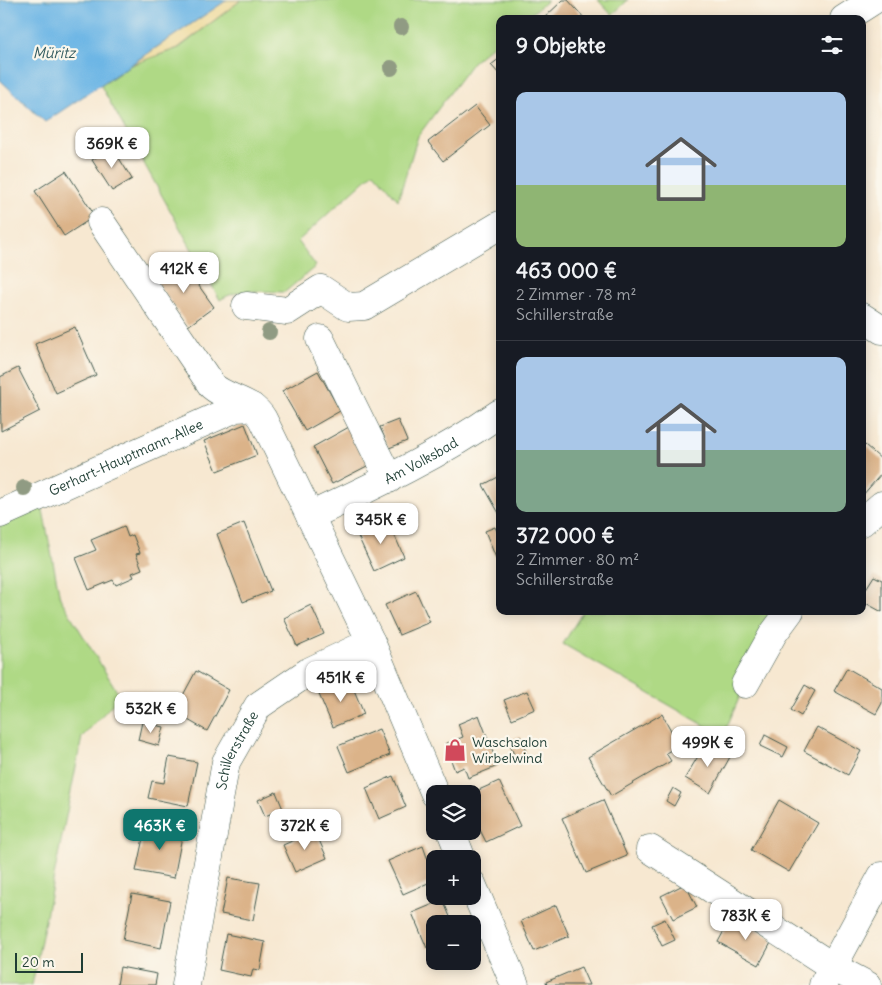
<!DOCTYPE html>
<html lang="de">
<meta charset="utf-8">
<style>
body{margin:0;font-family:Delius,sans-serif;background:#20242c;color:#f1f3f6;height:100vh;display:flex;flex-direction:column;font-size:19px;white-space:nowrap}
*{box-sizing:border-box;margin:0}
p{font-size:16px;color:#9ea1a6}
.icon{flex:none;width:28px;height:28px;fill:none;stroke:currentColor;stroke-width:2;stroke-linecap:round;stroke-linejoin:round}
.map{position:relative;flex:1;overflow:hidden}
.panel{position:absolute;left:496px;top:15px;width:370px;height:600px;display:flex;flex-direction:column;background:#171b24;border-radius:10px;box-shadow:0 2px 12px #0003}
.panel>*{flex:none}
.tools{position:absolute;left:426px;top:785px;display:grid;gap:10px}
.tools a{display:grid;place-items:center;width:55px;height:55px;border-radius:10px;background:#171b24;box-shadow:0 2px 12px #0003;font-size:25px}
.scale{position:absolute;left:15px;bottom:12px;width:68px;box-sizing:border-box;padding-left:5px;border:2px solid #1f3d34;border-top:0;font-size:14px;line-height:18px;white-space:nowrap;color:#1f3d34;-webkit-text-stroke:4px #fbf7ec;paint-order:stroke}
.price{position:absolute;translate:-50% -42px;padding:0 11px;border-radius:10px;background:#fff;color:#222;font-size:16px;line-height:32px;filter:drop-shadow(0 1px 2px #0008)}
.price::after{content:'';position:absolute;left:50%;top:30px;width:15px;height:11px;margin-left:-8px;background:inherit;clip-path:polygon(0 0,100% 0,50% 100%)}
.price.active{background:#0f766e;color:#fff}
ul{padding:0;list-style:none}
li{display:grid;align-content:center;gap:10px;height:265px;padding:0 20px}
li+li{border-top:1px solid #363941}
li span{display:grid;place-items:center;height:155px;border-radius:10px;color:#555}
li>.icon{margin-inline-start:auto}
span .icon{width:90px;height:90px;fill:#fffc;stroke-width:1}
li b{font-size:21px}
h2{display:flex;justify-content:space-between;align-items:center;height:60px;padding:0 20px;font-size:21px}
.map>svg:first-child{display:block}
.green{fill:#afd985;stroke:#678b5c}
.sand{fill:#eeda9e;stroke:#868c69}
.water{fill:#6db6e5;stroke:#467a8c}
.building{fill:#dbb389}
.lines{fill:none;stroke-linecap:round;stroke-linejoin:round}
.minor-casing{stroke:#3f574c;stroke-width:29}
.major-casing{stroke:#3f574c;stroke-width:29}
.minor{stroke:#fff;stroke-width:28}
.major{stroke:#fff;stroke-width:28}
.tree{fill:#909b83}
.labels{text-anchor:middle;stroke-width:4.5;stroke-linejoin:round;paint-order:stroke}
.street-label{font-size:14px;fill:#1f3d34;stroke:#fbf7ec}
.poi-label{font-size:14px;fill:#1f3d34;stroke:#fbf7ec;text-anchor:start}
.water-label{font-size:15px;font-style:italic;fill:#325b60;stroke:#fbf7ec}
</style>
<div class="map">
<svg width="882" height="985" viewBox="0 0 882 985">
<rect width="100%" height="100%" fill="#fbf7ec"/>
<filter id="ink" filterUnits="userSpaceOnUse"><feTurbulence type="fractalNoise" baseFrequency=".02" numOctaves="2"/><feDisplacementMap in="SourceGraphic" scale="10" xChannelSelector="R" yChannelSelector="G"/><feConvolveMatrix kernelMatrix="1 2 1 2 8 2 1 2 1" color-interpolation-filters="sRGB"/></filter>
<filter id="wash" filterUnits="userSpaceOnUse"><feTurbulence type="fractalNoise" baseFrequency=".0096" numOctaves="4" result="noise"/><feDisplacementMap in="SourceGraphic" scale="20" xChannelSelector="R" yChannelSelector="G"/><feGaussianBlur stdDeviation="1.12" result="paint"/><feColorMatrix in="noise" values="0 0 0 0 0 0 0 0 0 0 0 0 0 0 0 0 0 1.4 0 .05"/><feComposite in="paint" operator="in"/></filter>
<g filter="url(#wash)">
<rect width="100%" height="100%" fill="#f7e8d1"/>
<!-- green -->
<g class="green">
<path d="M241,0H548L525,19H500V39L473,62L418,136L398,200L374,172L298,241L316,266L285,292C264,292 239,287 220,300L101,86L131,65L179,48Z"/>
<polygon points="598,0 628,0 612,15"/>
<polygon points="42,505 60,598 120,696 82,737 32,985 0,985 0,523"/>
<polygon points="583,611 794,611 745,684 723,736 563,644"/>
</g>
<!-- sand -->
<polygon class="sand" points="227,0 241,0 178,48 131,65"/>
<!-- water -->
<polygon class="water" points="0,0 227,0 45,122 0,80"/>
<g id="blocks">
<!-- building -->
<g class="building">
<polygon points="563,0 568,0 585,19 543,19"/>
<polygon points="500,58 500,75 491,65"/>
<polygon points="475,106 490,125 443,161 428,142"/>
<polygon points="112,147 132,179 112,191 92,160"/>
<polygon points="66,171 95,216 64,236 35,191"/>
<polygon points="181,261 214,307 188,326 155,280"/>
<polygon points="75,327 96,375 56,393 35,344"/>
<polygon points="18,368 40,411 1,431 0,377"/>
<polygon points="318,371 340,411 305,431 282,391"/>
<polygon points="398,420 407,441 389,448 380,427"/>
<polygon points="245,424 257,455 217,471 204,441"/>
<polygon points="349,427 369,465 332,484 313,447"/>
<polygon points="865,445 882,460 882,473 862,496 862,448"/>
<polygon points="500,476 500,515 483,485"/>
<polygon points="388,520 404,557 374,571 357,534"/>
<polygon points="244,523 271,591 243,602 217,534"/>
<polygon points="124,526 128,537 133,535 140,553 136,554 142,569 132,573 134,577 116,585 113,580 89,590 76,558 96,550 91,540"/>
<polygon points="495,527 500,538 500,556 496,558 485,531"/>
<polygon points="874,576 882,580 882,612 862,601 862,595"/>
<polygon points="416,591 430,622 399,635 385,605"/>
<polygon points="311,605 324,634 297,646 284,618"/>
<polygon points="847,668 882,688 882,703 876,714 834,691"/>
<polygon points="196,671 229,690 207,731 174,712"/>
<polygon points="349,678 364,714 333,727 318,692"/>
<polygon points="805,685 815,691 801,716 791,710"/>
<polygon points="527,691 535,709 512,719 504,700"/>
<polygon points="662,714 679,745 666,753 671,761 611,796 588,757"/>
<polygon points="479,715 498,766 468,778 464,767 455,771 445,744 463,737 458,724"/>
<polygon points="142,722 164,727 159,746 138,740"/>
<polygon points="817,727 861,751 848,775 804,751"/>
<polygon points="379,729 390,755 349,772 338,746"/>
<polygon points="765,735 788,747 783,757 760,746"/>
<polygon points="520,736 528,758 517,762 508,740"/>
<polygon points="706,743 730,757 710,793 685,778"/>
<polygon points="169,757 197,762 188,806 148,798 152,781 164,783"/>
<polygon points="393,776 406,807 379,819 366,788"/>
<polygon points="499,781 520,826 486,842 472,814 472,806 477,803 472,793"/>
<polygon points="673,788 681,793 674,806 666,801"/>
<polygon points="276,792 283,809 265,816 258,800"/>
<polygon points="603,800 627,856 586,873 562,818"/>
<polygon points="779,800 818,823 789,872 751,850"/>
<polygon points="146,824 183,831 174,878 136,871"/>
<polygon points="315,831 327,858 295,872 283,845"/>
<polygon points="423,846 435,880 403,894 388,861"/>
<polygon points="228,878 260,883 253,920 221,914"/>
<polygon points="685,884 697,907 673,919 661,896"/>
<polygon points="132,894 170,901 161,948 123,940"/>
<polygon points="443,900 453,924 435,924 435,945 427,948 412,913"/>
<polygon points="556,905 569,936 534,951 521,921"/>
<polygon points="732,916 773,939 759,965 718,942"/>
<polygon points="665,919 675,940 662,946 652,925"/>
<polygon points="226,934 265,942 260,970 253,969 251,977 219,970"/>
<polygon points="120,967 157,974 155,985 117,985"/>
<polygon points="581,967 589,985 547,985 546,982"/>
</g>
</g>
</g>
<g filter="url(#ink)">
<use href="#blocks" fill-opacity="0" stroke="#3f574c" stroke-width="1"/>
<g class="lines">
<defs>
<g id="minor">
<polyline points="844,19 874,0"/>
<path d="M101,222L212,386C228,400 252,400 263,419L371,642L435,794"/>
<polyline points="246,306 287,311 321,289 348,307 364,306 500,225"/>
<polyline points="862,317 882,330"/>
<polyline points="320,339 389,479"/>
<path id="s1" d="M0,514L236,408L252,407"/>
<path id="s2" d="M310,516C376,485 440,455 500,413"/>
<polyline points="862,522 882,505"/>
<polyline points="745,684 773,634 790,611"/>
<polyline points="451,831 462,859"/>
<polyline points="650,849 833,967 867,985"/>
<polyline points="472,884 515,985"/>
<path id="s3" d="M186,985L226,762L258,706L308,672L371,642"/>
</g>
<polyline id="major" points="823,985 882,876"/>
</defs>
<!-- minor casing -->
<use href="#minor" class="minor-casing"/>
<!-- major casing -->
<use href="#major" class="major-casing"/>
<!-- minor -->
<use href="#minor" class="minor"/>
<!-- major -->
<use href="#major" class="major"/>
</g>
<!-- trees -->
<g class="tree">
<circle cx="401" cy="27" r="8"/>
<circle cx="391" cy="68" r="8"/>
<circle cx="269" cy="332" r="8"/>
<circle cx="24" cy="488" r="8"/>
</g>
</g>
<!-- icons -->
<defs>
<symbol id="shop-bare" viewBox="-9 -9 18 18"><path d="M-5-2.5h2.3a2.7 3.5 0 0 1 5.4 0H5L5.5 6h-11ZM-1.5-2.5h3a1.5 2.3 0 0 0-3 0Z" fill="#d1495b" stroke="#fbf7ec" stroke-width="2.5" paint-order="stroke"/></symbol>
</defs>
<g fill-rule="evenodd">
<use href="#shop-bare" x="439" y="734" width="32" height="32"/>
</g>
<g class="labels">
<!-- street labels -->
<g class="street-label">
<text dy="5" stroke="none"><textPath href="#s1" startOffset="138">Gerhart-Hauptmann-Allee</textPath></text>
<text dy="5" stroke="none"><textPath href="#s2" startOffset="124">Am Volksbad</textPath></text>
<text dy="5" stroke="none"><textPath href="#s3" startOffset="241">Schillerstraße</textPath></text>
</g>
<!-- poi labels -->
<g class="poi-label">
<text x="472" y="747">Waschsalon<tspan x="472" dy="16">Wirbelwind</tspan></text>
</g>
<!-- water labels -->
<g class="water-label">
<text x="54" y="58">Müritz</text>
</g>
</g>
</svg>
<div class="tools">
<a><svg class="icon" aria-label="layers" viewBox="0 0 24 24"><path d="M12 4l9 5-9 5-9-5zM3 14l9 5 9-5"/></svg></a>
<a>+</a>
<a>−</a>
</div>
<div class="scale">20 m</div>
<b class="price" style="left:112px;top:169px">369K €</b>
<b class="price" style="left:184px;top:294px">412K €</b>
<b class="price" style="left:381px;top:545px">345K €</b>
<b class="price" style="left:341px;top:703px">451K €</b>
<b class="price" style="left:151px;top:734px">532K €</b>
<b class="price" style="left:708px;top:768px">499K €</b>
<b class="price active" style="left:160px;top:851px">463K €</b>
<b class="price" style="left:305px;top:851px">372K €</b>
<b class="price" style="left:746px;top:941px">783K €</b>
<section class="panel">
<h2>9 Objekte<svg class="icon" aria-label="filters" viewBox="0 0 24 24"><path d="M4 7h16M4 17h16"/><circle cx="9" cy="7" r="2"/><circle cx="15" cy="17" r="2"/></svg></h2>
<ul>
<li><span style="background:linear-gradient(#a9c7e8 60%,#8fb573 0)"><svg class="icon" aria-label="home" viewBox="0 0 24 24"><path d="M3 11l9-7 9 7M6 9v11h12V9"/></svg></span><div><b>463 000 €</b><p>2 Zimmer · 78 m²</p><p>Schillerstraße</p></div></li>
<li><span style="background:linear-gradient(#a9c7e8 60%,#7fa58c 0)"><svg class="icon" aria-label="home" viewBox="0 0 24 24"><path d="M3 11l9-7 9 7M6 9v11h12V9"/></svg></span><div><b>372 000 €</b><p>2 Zimmer · 80 m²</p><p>Schillerstraße</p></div></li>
</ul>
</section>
</div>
